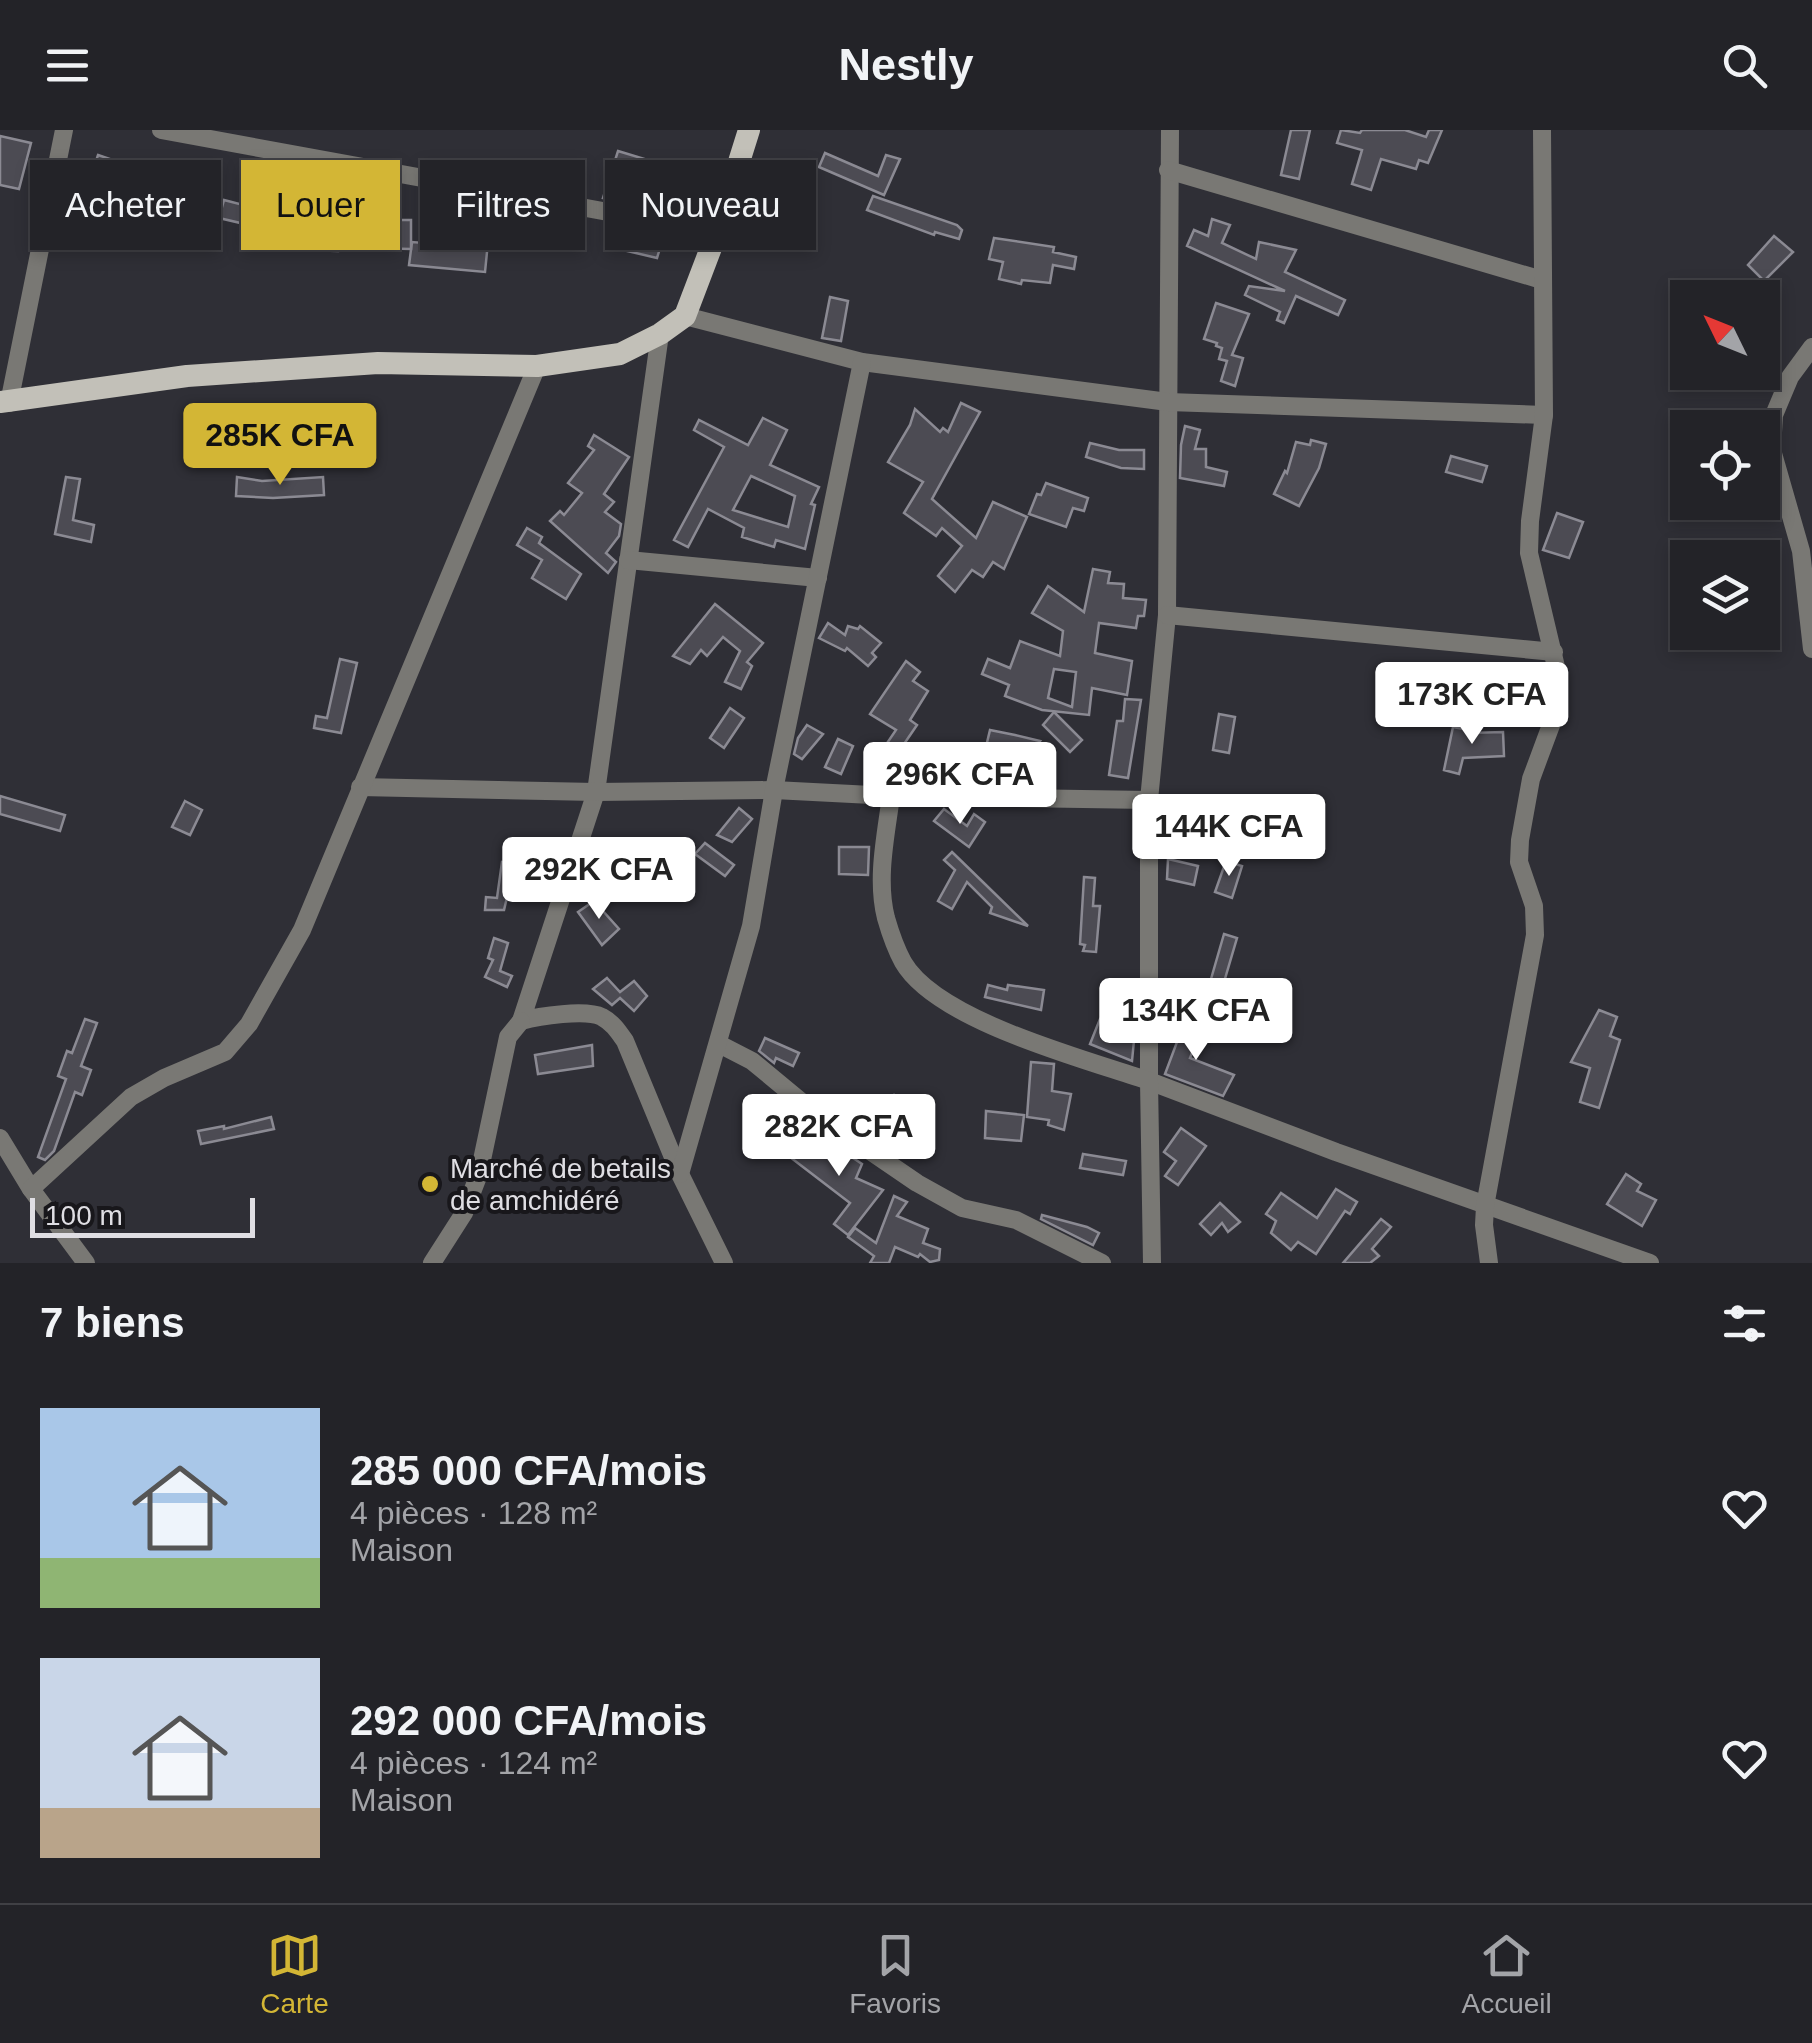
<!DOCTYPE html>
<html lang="fr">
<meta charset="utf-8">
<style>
body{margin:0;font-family:Arial,sans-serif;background:#2b2b30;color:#f1f3f6;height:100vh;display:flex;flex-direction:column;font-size:38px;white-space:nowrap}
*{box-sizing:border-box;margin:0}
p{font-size:32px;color:#a3a4a8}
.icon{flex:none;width:55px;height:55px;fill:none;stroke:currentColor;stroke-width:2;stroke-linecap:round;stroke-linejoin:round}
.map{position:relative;height:1133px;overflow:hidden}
.panel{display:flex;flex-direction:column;background:#232328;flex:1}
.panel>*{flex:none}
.banner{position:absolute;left:30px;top:30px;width:1000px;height:90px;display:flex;gap:20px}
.needle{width:65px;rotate:313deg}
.fabs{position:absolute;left:1670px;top:150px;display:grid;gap:20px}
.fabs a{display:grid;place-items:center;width:110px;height:110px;border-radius:0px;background:#232328;box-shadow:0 5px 15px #0003,0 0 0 2px #404045;font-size:50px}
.scale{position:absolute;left:30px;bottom:25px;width:225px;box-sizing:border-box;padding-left:10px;border:5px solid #dfdee3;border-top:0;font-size:28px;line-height:35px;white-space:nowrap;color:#dfdee3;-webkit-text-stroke:8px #18171b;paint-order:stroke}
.price{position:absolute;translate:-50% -85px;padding:0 22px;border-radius:10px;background:#fff;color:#222;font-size:32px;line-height:65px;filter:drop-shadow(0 2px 5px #0008)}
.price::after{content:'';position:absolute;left:50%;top:60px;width:30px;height:22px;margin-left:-15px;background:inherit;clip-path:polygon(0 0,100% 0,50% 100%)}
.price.active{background:#d3b635;color:#111}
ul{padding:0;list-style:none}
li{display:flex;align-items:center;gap:30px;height:250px;padding:0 40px}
li span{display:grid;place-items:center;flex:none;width:280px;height:200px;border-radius:0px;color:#555}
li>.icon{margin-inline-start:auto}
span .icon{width:120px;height:120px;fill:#fffc;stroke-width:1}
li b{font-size:42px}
h2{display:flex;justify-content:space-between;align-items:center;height:120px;padding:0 40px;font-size:42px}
.tag{padding:0 35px;border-radius:0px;background:#232328;box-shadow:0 5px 15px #0003,0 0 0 2px #404045;font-size:35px;line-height:90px}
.tag.active{background:#d3b635;color:#111}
header{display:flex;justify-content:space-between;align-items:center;height:130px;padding:0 40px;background:#232328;font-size:45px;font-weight:700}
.dock{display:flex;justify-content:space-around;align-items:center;height:140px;border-top:2px solid #404045;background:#232328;font-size:28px;color:#a3a4a8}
.dock a{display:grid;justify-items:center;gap:5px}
.dock .active{color:#d3b635}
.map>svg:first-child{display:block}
.building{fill:#4c4b53;stroke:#8b8a93;stroke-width:2.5;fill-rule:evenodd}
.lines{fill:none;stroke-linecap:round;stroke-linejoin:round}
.minor{stroke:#797874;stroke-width:18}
.major{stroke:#c2c0b8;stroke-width:22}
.poi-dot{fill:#d3b635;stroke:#18171b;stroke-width:4}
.labels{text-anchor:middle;stroke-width:8;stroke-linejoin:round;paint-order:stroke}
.poi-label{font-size:28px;fill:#dfdee3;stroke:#18171b;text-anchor:start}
</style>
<header><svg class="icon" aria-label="menu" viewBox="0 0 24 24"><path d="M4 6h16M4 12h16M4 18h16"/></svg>Nestly<svg class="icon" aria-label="search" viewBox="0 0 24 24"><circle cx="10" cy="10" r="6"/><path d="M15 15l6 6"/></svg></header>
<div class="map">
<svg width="1812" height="1133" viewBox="0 0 1812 1133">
<rect width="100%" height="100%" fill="#2f2f36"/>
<!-- building -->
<g class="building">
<polygon points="1291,0 1310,0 1299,49 1281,45"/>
<polygon points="1341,0 1360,3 1362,0 1405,0 1426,7 1429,0 1442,0 1428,33 1419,30 1416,39 1381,29 1371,60 1352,54 1362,20 1337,13"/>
<polygon points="0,6 31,13 19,59 0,55"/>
<polygon points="618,21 648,30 635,74 603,68"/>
<polygon points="825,23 878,46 886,25 900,29 884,65 819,37"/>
<polygon points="98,25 110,29 109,33 130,38 129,45 201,66 197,80 172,73 168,87 114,71 117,62 110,60 113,49 92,43"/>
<polygon points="323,53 343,55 338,121 263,119 263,101 320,103"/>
<polygon points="873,66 957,95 962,100 959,109 935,102 934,105 867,80"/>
<polygon points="224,70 267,81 262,98 219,88"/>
<polygon points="474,89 492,89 492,112 488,112 485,142 409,135 412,112 474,117"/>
<polygon points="1212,89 1230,95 1222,113 1256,129 1259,112 1296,120 1285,142 1345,170 1338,185 1296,166 1284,193 1277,190 1280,182 1245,165 1249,156 1285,161 1187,116 1194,100 1208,106"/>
<polygon points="394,90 411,90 411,119 370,118 370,101 394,101"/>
<polygon points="609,102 661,115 657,128 606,116"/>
<polygon points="1774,106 1793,122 1764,151 1748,135"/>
<polygon points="994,108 1054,117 1053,122 1076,127 1074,139 1053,135 1050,153 1022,150 1021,154 999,149 1003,132 989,129"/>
<polygon points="830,167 848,171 841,211 822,208"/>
<polygon points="1216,173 1249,184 1232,225 1243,228 1235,256 1221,251 1227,231 1219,229 1222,218 1216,216 1217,213 1204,209"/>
<polygon points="961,273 980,282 932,369 976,408 993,372 1027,387 1004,439 993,432 983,447 972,440 955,462 938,446 962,416 942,398 936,406 904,383 923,352 888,332 910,295 915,279 940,302 943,298 948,302"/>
<path d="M763,288L787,300L770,335L819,357L811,374L815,375L805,419L776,410L774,417L742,407L744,398L708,379L688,417L674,410L724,317L694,300L699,290L748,315ZM751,346L795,366L788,397L733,380Z"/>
<polygon points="1185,296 1200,300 1195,319 1206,319 1206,337 1227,342 1224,356 1180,348 1181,315"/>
<polygon points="594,305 629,327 604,364 614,372 605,382 621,394 619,406 606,423 616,432 608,443 550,391 560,381 564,385 582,363 568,353 594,320 588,316"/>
<polygon points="1311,310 1326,314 1319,338 1299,376 1274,364 1285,341 1287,343 1296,312 1310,315"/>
<polygon points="1090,313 1119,320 1144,320 1144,339 1121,338 1086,327"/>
<polygon points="1451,326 1487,336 1482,352 1446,342"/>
<polygon points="66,347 80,349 73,390 94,395 91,412 55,404"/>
<polygon points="237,347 262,351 323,347 324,365 273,368 236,366"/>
<polygon points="1046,353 1088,368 1084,381 1073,378 1066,397 1029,384 1037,364 1041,365"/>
<polygon points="1557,383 1583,392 1569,428 1543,420"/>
<polygon points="527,398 542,407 539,413 581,444 566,469 532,448 542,430 517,415"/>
<path d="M1093,439L1110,442L1108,453L1124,454L1123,468L1146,470L1144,486H1138L1136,498L1099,493L1095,523L1132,531L1127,565L1092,558L1089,585L1042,580L1005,566L1009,555L982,544L988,529L1010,538L1020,511L1060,526L1063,501L1032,483L1048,456L1084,482ZM1054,539L1076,542L1072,577L1048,568Z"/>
<polygon points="715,474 763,513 747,532 752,536 741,559 725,552 740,521 723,507 707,526 701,520 690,534 673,526"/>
<polygon points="828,493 845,505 848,496 858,499 860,496 881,513 872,523 876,527 868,536 847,518 845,521 819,508"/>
<polygon points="340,529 357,533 341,603 314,598 316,586 327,588"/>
<polygon points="906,531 920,542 913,551 928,561 910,590 917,595 887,639 875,631 896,600 870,584"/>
<polygon points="1125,569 1141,570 1128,648 1109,645 1117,591 1123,591"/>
<polygon points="730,578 744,588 724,618 710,608"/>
<polygon points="1054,582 1082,610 1070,622 1043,595"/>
<polygon points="1219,584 1235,587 1229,623 1213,620"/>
<polygon points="807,595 823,604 802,629 794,624 798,608"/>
<polygon points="1453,597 1469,600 1468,603 1503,602 1504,626 1463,628 1459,644 1444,640"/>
<polygon points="990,600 1015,605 1040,611 1026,627 1012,615 1011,622 1006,621 999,650 979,646"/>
<polygon points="838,609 853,616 841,644 825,637"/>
<polygon points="0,666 65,685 60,701 0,684"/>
<polygon points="185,671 202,680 190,705 172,697"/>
<polygon points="739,678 752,689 732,712 717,705"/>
<polygon points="944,679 967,696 974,684 985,692 969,717 934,691"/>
<polygon points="705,713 734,735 725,746 695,724"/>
<polygon points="839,717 869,717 868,745 839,744"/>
<polygon points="952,722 988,757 1028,796 990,783 992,777 967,752 952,779 938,771 955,740 944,730"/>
<polygon points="1168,729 1198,736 1194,755 1167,749"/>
<polygon points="1226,731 1242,736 1232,768 1215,762"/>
<polygon points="502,732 515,734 504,780 485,780 486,767 497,768"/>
<polygon points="1084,747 1095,748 1093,776 1100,776 1096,822 1083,821 1085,815 1080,814"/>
<polygon points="594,771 619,799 602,815 578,782"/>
<polygon points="1224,804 1237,808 1224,852 1211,849"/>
<polygon points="494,808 508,813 500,841 512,846 507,857 485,847 493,830 488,828"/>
<polygon points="607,848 620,862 634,851 647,866 634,881 620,868 612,875 593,859"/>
<polygon points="988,855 1007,860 1008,855 1044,860 1041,880 985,867"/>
<polygon points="1599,880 1617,887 1610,906 1620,910 1599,978 1580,972 1590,938 1571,932"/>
<polygon points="1186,888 1203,894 1190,928 1234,945 1223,966 1165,944"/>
<polygon points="85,889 97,893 81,936 91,940 82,965 75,962 54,1021 45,1030 38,1027 66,949 58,946 67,921 72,923"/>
<polygon points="1100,889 1135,900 1132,931 1090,914"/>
<polygon points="765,908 799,923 793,936 776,928 774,933 759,921"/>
<polygon points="592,915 593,936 538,944 535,925"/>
<polygon points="1031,932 1054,934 1052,961 1071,964 1064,1000 1048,995 1049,990 1027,987"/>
<polygon points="894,965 903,974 911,967 921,979 892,1006 897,1010 891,1020 844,988 854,981 861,991 882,971 885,974"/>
<polygon points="986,981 1024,985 1021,1011 985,1008"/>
<polygon points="271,987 274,999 201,1014 198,1001 224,996 224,999"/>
<polygon points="795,990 809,998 789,1026 778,1017"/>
<polygon points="1181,998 1206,1016 1178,1055 1165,1046 1176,1031 1164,1022"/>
<polygon points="820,1006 862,1034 856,1048 883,1060 848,1105 834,1094 850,1073 790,1027"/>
<polygon points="1083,1024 1126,1031 1123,1045 1080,1038"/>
<polygon points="1626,1044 1641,1054 1637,1061 1656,1070 1642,1096 1607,1074"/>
<polygon points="1336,1059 1357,1072 1350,1084 1345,1081 1316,1124 1298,1112 1291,1120 1271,1103 1276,1091 1266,1084 1281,1063 1317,1088"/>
<polygon points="894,1066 907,1072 897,1086 928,1099 923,1113 940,1119 939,1130 930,1132 920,1124 918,1127 895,1117 889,1133 870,1133 874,1126 848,1107 855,1098 876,1113"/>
<polygon points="1220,1073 1240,1092 1228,1102 1222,1093 1211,1105 1200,1094"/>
<polygon points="1042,1085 1087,1097 1099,1103 1093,1115 1041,1089"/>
<polygon points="1381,1089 1391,1097 1372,1119 1379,1126 1370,1133 1343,1133"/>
</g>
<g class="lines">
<!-- minor -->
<g class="minor">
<polyline points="161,0 717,102"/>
<polyline points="1170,0 1167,485 1149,670 1149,951 1336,1022 1650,1133"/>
<polyline points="1168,40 1542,150"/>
<polyline points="685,186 862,232 1168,272 1544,285"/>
<path d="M660,204L596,662L521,891C539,886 586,879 602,887C613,893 618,901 625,911L680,1044L724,1133"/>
<polyline points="1812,217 1790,247 1774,285 1772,320 1801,421 1812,519"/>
<polyline points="9,273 64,0"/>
<polyline points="628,430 818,448"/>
<polyline points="1167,485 1554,522"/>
<polyline points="360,657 596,662 774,660 891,666 1149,670"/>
<path d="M891,666C886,705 876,749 886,788C890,802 896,819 903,832C937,891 1085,929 1149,951L1152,1133"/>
<polyline points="719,914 752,931 816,984 917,1053 962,1078 1016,1090 1102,1133"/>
<polyline points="0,1008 31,1059 86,1133"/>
<polyline points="680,1044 751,796 774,660 862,232"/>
<polyline points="31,1059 131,967 164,948 225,922 249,894 302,800 537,236"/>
<polyline points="432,1133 464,1083 479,1044 508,907 521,891"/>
<polyline points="1489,1133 1484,1095 1485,1076 1535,805 1534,776 1519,732 1520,710 1531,649 1554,587 1557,541 1529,423 1530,391 1544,285 1542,0"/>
</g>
<!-- major -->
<polyline class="major" points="0,272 187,246 378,233 537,236 620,224 660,204 685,186 717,102 749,0"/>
</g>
<!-- markers -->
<circle class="poi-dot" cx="430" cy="1054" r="10"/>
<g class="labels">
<!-- poi labels -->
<g class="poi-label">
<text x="450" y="1048">Marché de betails<tspan x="450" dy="32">de amchidéré</tspan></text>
</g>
</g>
</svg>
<div class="fabs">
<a><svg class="needle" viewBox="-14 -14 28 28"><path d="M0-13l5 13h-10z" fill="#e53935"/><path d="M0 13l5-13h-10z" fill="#a3a4a8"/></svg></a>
<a><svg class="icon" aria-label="locate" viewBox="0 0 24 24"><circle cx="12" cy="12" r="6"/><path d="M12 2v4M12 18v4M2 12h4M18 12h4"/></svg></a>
<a><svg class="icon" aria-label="layers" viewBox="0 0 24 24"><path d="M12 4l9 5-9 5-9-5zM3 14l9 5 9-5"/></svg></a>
</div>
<div class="scale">100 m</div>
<b class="price active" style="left:280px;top:358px">285K CFA</b>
<b class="price" style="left:1472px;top:617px">173K CFA</b>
<b class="price" style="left:960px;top:697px">296K CFA</b>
<b class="price" style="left:1229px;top:749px">144K CFA</b>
<b class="price" style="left:599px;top:792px">292K CFA</b>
<b class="price" style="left:1196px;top:933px">134K CFA</b>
<b class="price" style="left:839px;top:1049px">282K CFA</b>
<div class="banner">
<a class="tag">Acheter</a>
<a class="tag active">Louer</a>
<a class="tag">Filtres</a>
<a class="tag">Nouveau</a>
</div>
</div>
<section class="panel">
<h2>7 biens<svg class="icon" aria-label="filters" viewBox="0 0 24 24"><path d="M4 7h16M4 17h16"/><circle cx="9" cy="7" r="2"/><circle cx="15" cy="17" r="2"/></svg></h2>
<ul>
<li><span style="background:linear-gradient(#a9c7e8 75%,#8fb573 0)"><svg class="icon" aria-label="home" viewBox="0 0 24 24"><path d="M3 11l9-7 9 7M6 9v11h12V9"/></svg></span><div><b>285 000 CFA/mois</b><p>4 pièces · 128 m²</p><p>Maison</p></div><svg class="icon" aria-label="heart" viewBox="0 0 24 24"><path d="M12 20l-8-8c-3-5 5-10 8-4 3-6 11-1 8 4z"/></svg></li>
<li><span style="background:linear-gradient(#c9d6e8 75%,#b9a48a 0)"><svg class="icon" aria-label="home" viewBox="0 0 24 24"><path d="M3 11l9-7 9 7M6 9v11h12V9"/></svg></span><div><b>292 000 CFA/mois</b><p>4 pièces · 124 m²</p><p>Maison</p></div><svg class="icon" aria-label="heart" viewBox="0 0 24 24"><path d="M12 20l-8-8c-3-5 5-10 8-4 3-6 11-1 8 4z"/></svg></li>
</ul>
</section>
<nav class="dock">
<a class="active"><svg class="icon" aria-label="map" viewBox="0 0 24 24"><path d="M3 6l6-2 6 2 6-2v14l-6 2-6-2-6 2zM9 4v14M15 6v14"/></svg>Carte</a>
<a><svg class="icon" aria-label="saved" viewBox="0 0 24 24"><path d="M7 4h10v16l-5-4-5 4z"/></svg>Favoris</a>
<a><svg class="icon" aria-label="home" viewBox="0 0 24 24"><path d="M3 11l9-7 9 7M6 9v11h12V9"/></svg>Accueil</a>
</nav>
